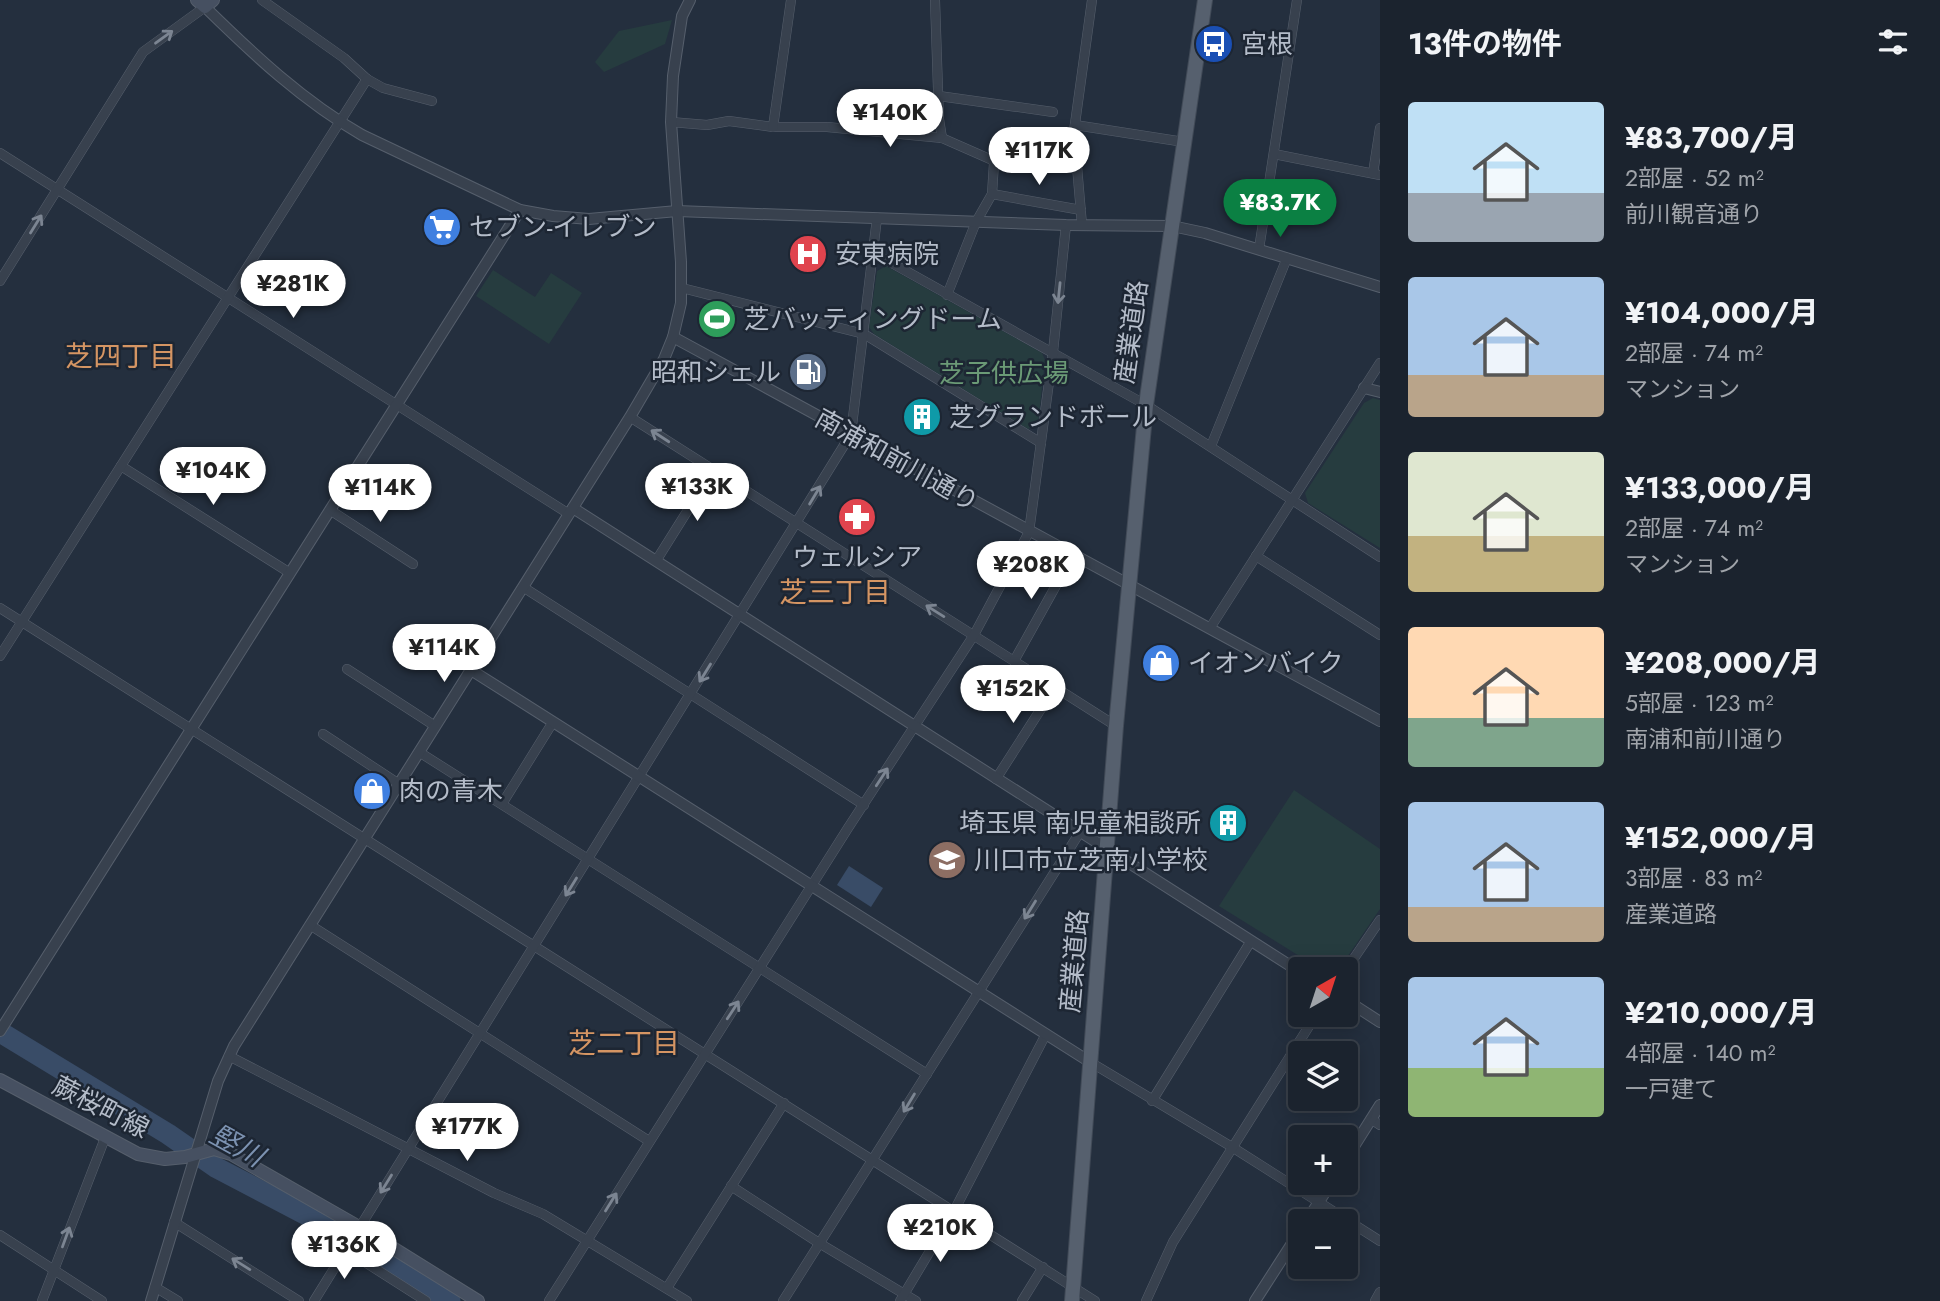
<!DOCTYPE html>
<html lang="ja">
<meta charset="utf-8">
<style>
body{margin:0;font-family:Jost,"Noto Sans JP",sans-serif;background:#282f3a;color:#f1f3f6;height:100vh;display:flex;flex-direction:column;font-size:26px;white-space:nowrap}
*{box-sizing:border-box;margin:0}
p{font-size:23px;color:#a0a4aa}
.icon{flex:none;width:38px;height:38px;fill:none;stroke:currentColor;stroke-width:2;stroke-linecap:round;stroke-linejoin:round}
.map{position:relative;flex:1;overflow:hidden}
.side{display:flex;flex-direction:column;background:#1b232e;width:560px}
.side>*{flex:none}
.needle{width:46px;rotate:39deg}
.controls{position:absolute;left:1288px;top:957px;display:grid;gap:14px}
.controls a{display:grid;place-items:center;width:70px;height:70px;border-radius:7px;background:#1b232e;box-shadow:0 4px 18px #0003,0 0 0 2px #39404a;font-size:35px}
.price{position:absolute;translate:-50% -60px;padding:0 16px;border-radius:24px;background:#fff;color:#222;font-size:23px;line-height:46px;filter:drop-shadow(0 2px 4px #0008)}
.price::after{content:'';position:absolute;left:50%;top:42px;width:21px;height:16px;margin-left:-10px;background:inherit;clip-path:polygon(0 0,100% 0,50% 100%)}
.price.on{background:#0b8043;color:#fff}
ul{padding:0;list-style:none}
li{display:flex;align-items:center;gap:21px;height:175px;padding:0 28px}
li span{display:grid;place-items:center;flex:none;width:196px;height:140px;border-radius:7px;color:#555}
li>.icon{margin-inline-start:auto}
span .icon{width:84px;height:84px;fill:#fffc;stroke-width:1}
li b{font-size:30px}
h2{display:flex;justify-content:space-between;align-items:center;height:84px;padding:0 28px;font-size:30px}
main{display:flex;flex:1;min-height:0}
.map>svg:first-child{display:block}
.green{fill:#263c3f}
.water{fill:#394c67}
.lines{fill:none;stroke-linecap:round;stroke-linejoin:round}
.river{stroke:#394c67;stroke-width:21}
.minor-casing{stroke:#565f6c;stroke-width:10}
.tertiary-casing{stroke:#565f6c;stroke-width:12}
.secondary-casing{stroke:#565f6c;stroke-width:14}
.primary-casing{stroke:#414a57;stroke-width:16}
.minor{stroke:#38414e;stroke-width:9}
.tertiary{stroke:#38414e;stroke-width:10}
.secondary{stroke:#465061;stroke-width:12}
.primary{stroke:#56606e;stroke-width:14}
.oneway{stroke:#7c8592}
.labels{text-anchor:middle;stroke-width:5;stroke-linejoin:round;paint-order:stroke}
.poi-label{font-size:26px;fill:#b4bcc9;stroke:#1d2633;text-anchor:start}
.street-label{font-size:26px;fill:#b4bcc9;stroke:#1d2633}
.park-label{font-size:26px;fill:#6b9a76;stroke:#1d2633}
.neighbourhood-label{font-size:28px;fill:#d59563;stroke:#1d2633}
.water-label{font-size:28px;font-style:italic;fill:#7c92b1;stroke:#1d2633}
</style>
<main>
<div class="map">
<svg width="1380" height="1301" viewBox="0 0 1380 1301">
<rect width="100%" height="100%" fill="#242f3e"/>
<!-- green -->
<g class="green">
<polygon points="672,20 665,44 604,72 595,62 619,31"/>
<polygon points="886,266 1042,353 1045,360 1038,424 1028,429 874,334 869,327 877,271"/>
<polygon points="493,270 535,297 551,273 582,293 549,344 476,296"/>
<polygon points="1373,398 1380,400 1380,548 1308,503 1305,493 1364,403"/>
<polygon points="1294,790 1380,849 1380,909 1339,969 1320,969 1219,906"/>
</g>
<!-- water -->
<polygon class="water" points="849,866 883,888 871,907 837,885"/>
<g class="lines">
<!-- river -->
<polyline class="river" points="0,1032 168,1134 217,1168 320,1222 450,1301"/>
<defs>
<g id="minor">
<polyline points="262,0 344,58 367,79 383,88 432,101"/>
<polyline points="935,0 939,119 942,138"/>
<polyline points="939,96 1053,112"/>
<polyline points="671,122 707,125 729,121 773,127 827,127 942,138 992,160 994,163 992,194 976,222 947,295"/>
<polyline points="1075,125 1184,142"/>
<polyline points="773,127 791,0"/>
<polyline points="0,153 569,514"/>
<polyline points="1274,154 1380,175"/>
<polyline points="1373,173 1380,128"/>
<polyline points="992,194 1081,210"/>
<polyline points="1082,225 1074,131 1092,0"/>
<polyline points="1259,249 1297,0"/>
<polyline points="872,252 1146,405 1380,557"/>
<polyline points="0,281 143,52 205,7"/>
<polyline points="682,288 864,334 1041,443"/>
<polyline points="630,417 1116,726"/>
<polyline points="1211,446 1287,258"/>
<polyline points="121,466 290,573"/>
<polyline points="330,510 413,564"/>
<polyline points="1256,556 1380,635"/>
<polyline points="656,561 713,470"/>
<polyline points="523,587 864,805"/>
<polyline points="0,608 1095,1301"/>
<polyline points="1210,628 1380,363"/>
<polyline points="0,656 367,79"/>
<polyline points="1014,661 1073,555"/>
<polyline points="347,669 435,726"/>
<polyline points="323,734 399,784"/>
<polyline points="419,752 927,1074"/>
<polyline points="996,779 1055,687"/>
<polyline points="502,804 553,722"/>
<polyline points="310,925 649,1141"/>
<polyline points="1346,970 1380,920"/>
<polyline points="229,1056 494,1193 543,1214 687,1301"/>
<polyline points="1090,1062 1232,1147 1380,1241"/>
<polyline points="1152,1101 1251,941"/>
<polyline points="1371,1119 1380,1125"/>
<polyline points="731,1186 819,1243 916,1301"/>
<polyline points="174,1222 299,1301"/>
<polyline points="0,1235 102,1301"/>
<polyline points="346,1250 426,1301"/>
<polyline points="155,1287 178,1301"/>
<polyline points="667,1288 784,1103"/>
<polyline points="42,1301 105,1138"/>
<polyline points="314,1301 851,434 877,218"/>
<polyline points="549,1301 848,828 974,635 1029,532 1053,352 1066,225"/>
<polyline points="783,1301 1080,832"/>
<polyline points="900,1301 954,1211 1046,1034"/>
<polyline points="1022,1301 1043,1267"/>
<polyline points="1146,1301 1173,1242 1316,1015"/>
<polyline points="1375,1301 1380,1292"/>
</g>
<g id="tertiary">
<path d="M205,7C254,55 303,101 362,135L520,210L553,216L589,219L677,211L1066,225L1172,226L1205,233L1380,287"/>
<polyline points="673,337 1380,721"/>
<polyline points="1364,388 1380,392"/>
<polyline points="573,508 1300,972"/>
<polyline points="471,670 1090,1062"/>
<polyline points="1346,1000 1380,1022"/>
<polyline points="0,1031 520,210"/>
<polyline points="1346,1159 1380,1105"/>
<polyline points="1306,1222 1331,1183"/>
<polyline points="151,1301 218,1081 234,1046 630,417 664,359 673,337 681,303 681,262 671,122 673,76 682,16 690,0"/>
<polyline points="1255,1301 1300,1231"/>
</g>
<g id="secondary">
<polyline points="197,0 205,7 213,0"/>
<polyline points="0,1080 138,1154 165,1159 185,1157 214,1149 231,1154 359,1227 478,1301"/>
</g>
<polyline id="primary" points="1072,1301 1116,726 1146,405 1205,0"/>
</defs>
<!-- minor casing -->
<use href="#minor" class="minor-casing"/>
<!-- tertiary casing -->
<use href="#tertiary" class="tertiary-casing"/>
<!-- secondary casing -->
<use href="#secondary" class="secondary-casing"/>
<!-- primary casing -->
<use href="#primary" class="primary-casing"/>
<!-- minor -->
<use href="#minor" class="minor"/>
<!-- tertiary -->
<use href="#tertiary" class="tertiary"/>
<!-- secondary -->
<use href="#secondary" class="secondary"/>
<!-- primary -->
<use href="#primary" class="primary"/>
</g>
<!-- one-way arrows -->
<defs><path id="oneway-shaft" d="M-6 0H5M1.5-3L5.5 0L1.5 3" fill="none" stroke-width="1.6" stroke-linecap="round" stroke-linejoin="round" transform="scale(1.75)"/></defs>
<g class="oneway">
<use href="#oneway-shaft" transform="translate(164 37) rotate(-36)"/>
<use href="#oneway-shaft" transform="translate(36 224) rotate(-58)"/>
<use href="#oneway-shaft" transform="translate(1059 293) rotate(96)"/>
<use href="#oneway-shaft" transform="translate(660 436) rotate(-147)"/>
<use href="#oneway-shaft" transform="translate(815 495) rotate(-59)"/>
<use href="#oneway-shaft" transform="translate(935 611) rotate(-148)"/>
<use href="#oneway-shaft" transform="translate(705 673) rotate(122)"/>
<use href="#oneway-shaft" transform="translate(882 777) rotate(-57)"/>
<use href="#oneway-shaft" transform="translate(571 887) rotate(122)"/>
<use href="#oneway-shaft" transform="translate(1030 910) rotate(122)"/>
<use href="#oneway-shaft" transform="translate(733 1010) rotate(-57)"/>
<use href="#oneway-shaft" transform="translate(909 1103) rotate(121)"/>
<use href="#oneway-shaft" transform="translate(386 1184) rotate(122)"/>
<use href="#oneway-shaft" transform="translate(611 1202) rotate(-58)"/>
<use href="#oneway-shaft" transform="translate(66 1237) rotate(-70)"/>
<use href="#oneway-shaft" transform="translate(241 1264) rotate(-148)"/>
</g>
<!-- icons -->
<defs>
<symbol id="bus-disc" viewBox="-11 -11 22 22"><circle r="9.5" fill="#1a4fb4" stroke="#1d2633"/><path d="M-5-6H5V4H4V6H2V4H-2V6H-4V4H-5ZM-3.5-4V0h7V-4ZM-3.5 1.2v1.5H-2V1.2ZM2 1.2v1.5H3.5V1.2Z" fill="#fff"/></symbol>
<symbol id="supermarket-disc" viewBox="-11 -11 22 22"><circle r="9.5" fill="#3f7fe0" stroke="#1d2633"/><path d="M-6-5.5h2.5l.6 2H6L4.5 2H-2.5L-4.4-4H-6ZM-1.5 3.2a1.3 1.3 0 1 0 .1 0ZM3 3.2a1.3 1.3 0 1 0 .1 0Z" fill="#fff"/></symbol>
<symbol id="hospital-disc" viewBox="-11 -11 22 22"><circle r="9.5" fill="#e0444e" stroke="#1d2633"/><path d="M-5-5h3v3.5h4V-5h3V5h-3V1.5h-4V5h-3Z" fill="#fff"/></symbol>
<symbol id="stadium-disc" viewBox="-11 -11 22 22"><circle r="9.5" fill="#2e9e5b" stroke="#1d2633"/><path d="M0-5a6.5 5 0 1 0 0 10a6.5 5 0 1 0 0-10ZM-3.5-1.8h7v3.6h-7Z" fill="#fff"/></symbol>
<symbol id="fuel-disc" viewBox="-11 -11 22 22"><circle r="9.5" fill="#5c6f8a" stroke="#1d2633"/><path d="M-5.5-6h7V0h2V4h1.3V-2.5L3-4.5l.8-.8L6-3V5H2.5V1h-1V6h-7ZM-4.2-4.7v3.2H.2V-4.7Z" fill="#fff"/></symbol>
<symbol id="building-disc" viewBox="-11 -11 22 22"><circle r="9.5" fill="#0f9aa8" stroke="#1d2633"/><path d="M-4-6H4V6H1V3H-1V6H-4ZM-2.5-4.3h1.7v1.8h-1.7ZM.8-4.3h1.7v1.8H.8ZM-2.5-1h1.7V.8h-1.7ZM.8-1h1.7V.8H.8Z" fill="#fff"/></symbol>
<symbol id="pharmacy-disc" viewBox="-11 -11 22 22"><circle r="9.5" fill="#e0444e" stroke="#1d2633"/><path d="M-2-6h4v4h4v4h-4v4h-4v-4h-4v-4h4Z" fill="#fff"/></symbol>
<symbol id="shop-disc" viewBox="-11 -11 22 22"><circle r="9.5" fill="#3f7fe0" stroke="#1d2633"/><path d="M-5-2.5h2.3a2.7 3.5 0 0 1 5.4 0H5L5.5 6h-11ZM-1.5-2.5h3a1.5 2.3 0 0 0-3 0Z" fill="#fff"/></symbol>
<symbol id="school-disc" viewBox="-11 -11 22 22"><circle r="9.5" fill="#8d6e63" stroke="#1d2633"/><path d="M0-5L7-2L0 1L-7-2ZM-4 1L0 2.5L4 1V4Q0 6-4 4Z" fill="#fff"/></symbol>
</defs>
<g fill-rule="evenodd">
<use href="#bus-disc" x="1192" y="22" width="44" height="44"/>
<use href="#supermarket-disc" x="420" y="205" width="44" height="44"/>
<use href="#hospital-disc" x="786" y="232" width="44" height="44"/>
<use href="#stadium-disc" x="695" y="297" width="44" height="44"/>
<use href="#fuel-disc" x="786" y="350" width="44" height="44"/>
<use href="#building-disc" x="900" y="395" width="44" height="44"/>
<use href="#pharmacy-disc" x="835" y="495" width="44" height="44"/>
<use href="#shop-disc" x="1139" y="641" width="44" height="44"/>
<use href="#shop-disc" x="350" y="769" width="44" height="44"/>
<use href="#building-disc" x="1206" y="801" width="44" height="44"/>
<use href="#school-disc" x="925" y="838" width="44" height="44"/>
</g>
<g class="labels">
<!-- poi labels -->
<g class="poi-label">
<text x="1241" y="53">宮根</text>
<text x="469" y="236">セブン-イレブン</text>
<text x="835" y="263">安東病院</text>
<text x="744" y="328">芝バッティングドーム</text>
<text x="781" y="381" text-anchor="end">昭和シェル</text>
<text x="949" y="426">芝グランドボール</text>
<text x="857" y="566" text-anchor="middle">ウェルシア</text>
<text x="1188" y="672">イオンバイク</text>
<text x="399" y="800">肉の青木</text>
<text x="1201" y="832" text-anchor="end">埼玉県 南児童相談所</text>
<text x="974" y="869">川口市立芝南小学校</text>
</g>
<!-- street labels -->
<g class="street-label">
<text transform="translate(1131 332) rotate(-82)" y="9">産業道路</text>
<text transform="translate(897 460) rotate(29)" y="9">南浦和前川通り</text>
<text transform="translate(1074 961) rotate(-85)" y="9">産業道路</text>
<text transform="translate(101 1107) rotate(27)" y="9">蕨桜町線</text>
</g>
<!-- park labels -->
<g class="park-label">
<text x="1004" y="382">芝子供広場</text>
</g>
<!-- neighbourhood labels -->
<g class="neighbourhood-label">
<text x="121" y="366">芝四丁目</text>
<text x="835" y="602">芝三丁目</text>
<text x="624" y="1053">芝二丁目</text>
</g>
<!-- water labels -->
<g class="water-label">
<text transform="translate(237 1145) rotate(29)" y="10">竪川</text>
</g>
</g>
</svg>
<div class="controls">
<a><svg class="needle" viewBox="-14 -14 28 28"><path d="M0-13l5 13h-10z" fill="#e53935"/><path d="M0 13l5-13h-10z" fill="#a0a4aa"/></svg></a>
<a><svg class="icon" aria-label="layers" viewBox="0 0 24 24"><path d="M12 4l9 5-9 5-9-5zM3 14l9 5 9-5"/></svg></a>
<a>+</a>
<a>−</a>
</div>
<b class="price" style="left:890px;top:149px">¥140K</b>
<b class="price" style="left:1039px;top:187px">¥117K</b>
<b class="price on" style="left:1280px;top:239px">¥83.7K</b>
<b class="price" style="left:293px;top:320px">¥281K</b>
<b class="price" style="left:213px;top:507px">¥104K</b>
<b class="price" style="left:697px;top:523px">¥133K</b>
<b class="price" style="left:380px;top:524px">¥114K</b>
<b class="price" style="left:1031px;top:601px">¥208K</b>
<b class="price" style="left:444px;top:684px">¥114K</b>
<b class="price" style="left:1013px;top:725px">¥152K</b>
<b class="price" style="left:467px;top:1163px">¥177K</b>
<b class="price" style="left:940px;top:1264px">¥210K</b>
<b class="price" style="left:344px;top:1281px">¥136K</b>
</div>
<section class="side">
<h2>13件の物件<svg class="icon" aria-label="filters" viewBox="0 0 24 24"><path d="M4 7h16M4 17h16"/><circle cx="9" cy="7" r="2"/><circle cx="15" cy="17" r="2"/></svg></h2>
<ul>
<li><span style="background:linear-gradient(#bfe0f5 65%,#9aa5b1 0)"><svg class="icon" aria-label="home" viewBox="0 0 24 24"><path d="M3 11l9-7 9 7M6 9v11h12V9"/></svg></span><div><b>¥83,700/月</b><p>2部屋 · 52 m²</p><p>前川観音通り</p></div></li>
<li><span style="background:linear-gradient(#a9c7e8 70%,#b9a48a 0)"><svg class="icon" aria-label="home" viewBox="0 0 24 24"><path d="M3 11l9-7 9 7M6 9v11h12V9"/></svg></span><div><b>¥104,000/月</b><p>2部屋 · 74 m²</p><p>マンション</p></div></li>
<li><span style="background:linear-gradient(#dfe7d0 60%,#c2b280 0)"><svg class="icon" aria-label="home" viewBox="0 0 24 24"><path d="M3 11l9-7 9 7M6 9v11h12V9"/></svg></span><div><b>¥133,000/月</b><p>2部屋 · 74 m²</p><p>マンション</p></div></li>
<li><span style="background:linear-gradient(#ffd9b3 65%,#7fa58c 0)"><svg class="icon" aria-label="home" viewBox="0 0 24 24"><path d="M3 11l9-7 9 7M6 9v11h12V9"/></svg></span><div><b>¥208,000/月</b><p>5部屋 · 123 m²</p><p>南浦和前川通り</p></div></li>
<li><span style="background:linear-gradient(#a9c7e8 75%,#b9a48a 0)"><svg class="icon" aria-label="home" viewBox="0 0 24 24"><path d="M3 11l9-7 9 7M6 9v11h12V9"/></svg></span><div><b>¥152,000/月</b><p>3部屋 · 83 m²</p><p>産業道路</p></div></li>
<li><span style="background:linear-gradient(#a9c7e8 65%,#8fb573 0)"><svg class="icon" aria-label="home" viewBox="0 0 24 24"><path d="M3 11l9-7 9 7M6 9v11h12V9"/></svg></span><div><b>¥210,000/月</b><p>4部屋 · 140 m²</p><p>一戸建て</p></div></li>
</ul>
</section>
</main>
